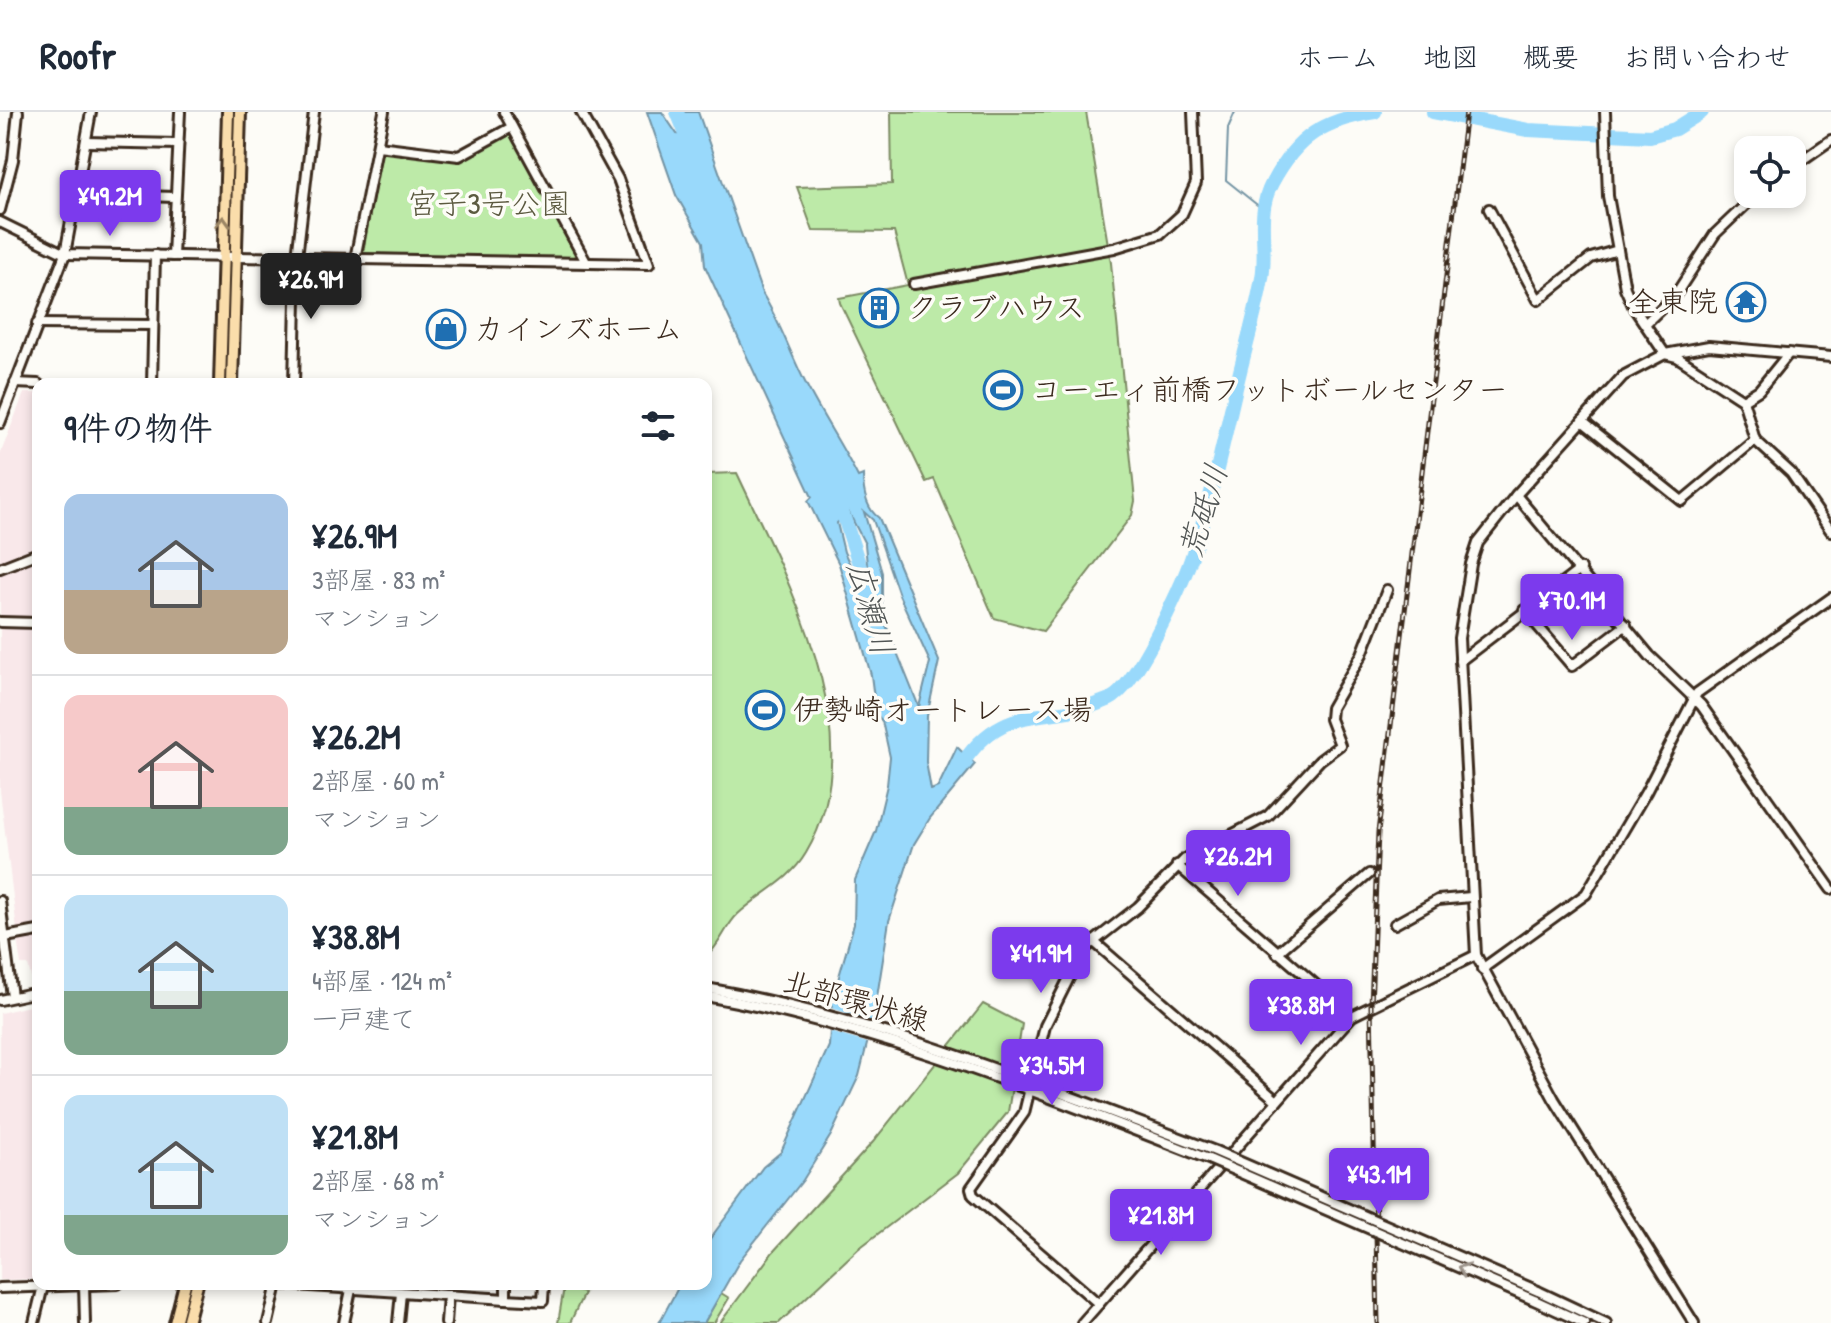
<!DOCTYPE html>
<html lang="ja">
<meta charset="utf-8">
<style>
body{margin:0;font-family:"Patrick Hand","Klee One",sans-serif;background:#f6f6f7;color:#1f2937;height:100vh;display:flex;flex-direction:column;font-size:30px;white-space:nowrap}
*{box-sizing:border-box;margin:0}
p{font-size:26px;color:#747a83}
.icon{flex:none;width:44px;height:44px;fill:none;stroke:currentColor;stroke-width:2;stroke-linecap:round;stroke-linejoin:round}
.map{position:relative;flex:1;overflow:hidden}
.details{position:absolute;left:32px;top:266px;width:680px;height:912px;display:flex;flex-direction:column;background:#fff;border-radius:16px;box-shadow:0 4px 12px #0003}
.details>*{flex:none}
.fabs{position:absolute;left:1734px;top:24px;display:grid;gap:16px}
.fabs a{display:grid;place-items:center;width:72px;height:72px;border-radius:16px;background:#fff;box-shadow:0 4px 12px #0003;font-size:40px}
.price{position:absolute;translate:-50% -68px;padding:0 18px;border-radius:8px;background:#7c3aed;color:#fff;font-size:26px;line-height:52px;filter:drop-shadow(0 2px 4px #0008)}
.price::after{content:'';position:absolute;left:50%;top:48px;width:24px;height:18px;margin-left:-12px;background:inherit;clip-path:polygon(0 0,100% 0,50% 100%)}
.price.on{background:#222;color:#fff}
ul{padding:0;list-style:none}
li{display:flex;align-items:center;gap:24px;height:200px;padding:0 32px}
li+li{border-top:2px solid #e0e1e3}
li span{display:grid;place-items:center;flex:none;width:224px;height:160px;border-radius:16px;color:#555}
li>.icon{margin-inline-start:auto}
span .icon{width:96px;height:96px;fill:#fffc;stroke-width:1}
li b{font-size:34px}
h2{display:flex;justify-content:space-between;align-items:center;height:96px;padding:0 32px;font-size:34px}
header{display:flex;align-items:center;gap:48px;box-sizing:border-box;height:112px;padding:0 40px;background:#fff;border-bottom:2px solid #e0e1e3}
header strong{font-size:38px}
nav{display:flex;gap:44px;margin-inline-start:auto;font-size:28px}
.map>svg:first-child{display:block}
.built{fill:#f9e8ea}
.green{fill:#bdeaa8;stroke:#7c8a63;stroke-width:2}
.water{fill:#99d9fb;stroke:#7393a3;stroke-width:2;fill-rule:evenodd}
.pier{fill:#fdfcf7}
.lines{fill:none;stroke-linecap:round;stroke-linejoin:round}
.stream{stroke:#7393a3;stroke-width:2}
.river{stroke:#99d9fb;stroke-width:14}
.minor-casing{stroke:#3b2a1e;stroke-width:14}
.major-casing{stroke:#3b2a1e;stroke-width:16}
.minor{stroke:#fdfcf7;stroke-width:8}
.major{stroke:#faddab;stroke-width:10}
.rail-casing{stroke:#3b2a1e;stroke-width:5}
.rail{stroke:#fdfcf7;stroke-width:2;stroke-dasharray:6;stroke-linecap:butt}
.minor-bridge-casing{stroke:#3b2a1e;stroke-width:14;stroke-linecap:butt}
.minor-bridge{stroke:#fdfcf7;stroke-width:8}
.oneway{stroke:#9a8464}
.oneway2{stroke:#9c938a}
.labels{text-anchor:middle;stroke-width:7;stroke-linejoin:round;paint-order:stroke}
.park-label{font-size:30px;fill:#5c5a40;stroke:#fdfcf7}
.poi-label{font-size:30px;fill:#3b2a1e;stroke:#fdfcf7;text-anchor:start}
.street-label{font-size:30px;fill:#3b2a1e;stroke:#fdfcf7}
.water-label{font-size:32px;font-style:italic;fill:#525655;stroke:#fdfcf7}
</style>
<header>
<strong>Roofr</strong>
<nav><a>ホーム</a><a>地図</a><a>概要</a><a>お問い合わせ</a></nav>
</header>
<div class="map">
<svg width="1831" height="1211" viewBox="0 0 1831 1211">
<rect width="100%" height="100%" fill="#fdfcf7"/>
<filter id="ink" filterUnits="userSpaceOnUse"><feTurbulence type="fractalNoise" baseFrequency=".0125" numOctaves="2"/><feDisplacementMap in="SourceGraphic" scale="16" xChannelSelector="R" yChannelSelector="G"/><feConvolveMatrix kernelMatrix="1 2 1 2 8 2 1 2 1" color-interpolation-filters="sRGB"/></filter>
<g filter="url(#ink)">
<!-- built -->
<g class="built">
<polygon points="24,281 38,281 38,435 0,450 0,343"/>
<polygon points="38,447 38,508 0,507 0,462"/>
<polygon points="0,514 38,515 38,814 17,818 0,679"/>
<polygon points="38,823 38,871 29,873 32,868 28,853 21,853 17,827"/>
<polygon points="38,892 38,1167 0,1168 0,901"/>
</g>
<!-- green -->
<g class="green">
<polygon points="891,0 1086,0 1111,151 1135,389 1132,403 1043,519 994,506 934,367 926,370 840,191 839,186 908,173 894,120 813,119 797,75 892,72"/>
<polygon points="507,22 511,24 575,142 574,147 363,141 381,40 462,47"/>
<path d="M737,361C787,468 875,625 806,741C789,770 762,780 738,802C725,814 721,832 706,845V362Z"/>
<polygon points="983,892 1022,912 1008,1000 958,1061 858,1137 779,1211 720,1211 773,1140 873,1030"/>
<polygon points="564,1175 584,1181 570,1211 558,1211"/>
<polygon points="721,1181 729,1186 714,1211 704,1211"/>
</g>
<!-- water -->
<path class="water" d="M647,0H662L677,22L686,23L683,0H698L762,181C780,210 790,241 806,272C822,304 842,333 858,365L863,363C863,378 865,396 879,406L939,549L927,604L926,650L931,678L938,675L957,635L975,652L930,706L914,732L889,809L874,904L859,964L831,1023L803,1068L740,1148L704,1211H659L680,1172H706L709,1128L763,1055L781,1040L829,934L832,889L854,812L855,768L876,719L887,673L890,645L882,609L876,602L871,563L839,452L808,389L812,385L705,154L703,130L676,83ZM848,399L865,432L870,483L867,489L844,440L837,411ZM864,400L873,408L899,483L930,550L919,595L882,503V461Z"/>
<!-- pier -->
<polygon class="pier" points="828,895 876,910 871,932 826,919"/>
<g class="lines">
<!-- stream -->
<polyline class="stream" points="1235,0 1228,16 1226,68 1261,96"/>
<!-- river -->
<g class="river">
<polyline points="677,0 693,40"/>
<polyline points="1433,0 1528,18 1650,24 1675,17 1702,0"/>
<polyline points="837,384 875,501"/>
<path d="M958,658C1004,584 1046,615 1110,587C1135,576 1181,476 1191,447C1211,390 1223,331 1237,272C1245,237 1256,201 1262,166C1268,133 1255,103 1272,71C1297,24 1324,8 1375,0"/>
</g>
<defs>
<g id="minor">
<polyline points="504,0 586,150"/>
<polyline points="1605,0 1608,84 1625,176 1634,196 1665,242 1677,245 1743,288 1755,328 1791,361 1831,419"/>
<polyline points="86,30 178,32"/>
<polyline points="378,34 459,44 512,15"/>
<polyline points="1792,55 1831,28"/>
<polyline points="76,82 175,85"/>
<polyline points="1489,97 1538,188 1591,146 1618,138"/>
<polyline points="0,98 13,48 18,0"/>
<polyline points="0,110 65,142 649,152 618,67 581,0"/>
<polyline points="173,144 180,0"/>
<polyline points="355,147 384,0"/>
<polyline points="914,172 1114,136 1160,122 1182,102 1196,71 1193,0"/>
<polyline points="1646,211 1676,182 1715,122 1757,82"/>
<polyline points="37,212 153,213"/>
<polyline points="15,271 38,272"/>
<polyline points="152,272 155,143"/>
<polyline points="294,272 297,145 314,0"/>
<polyline points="1743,288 1759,278 1789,241"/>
<polyline points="1582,309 1682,389 1755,328"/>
<polyline points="0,311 65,142 91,0"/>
<polyline points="1516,383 1650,544 1701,593 1831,777"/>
<polyline points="0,456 38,441"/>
<polyline points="1524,498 1572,554 1626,513"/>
<polyline points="0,510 38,511"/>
<polyline points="1460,549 1581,457"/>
<polyline points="1177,753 1352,904"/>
<polyline points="0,789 12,885"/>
<polyline points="1395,812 1438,788 1471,785"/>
<polyline points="0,826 38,819"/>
<polyline points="1093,829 1277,989"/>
<polyline points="1277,841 1369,762"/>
<polyline points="1482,857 1586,782 1646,680 1697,581 1831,486"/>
<path d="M706,876C882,907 1049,977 1215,1039"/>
<path d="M706,884C880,915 1047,984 1211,1048"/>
<polyline points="0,888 38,880"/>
<polyline points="84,1172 85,1211"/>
<polyline points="280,1172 506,1187 506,1172"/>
<polyline points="0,1176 118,1172"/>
<polyline points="1538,1179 1606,1211"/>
<polyline points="506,1187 543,1189 544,1172"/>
<polyline points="1534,1188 1584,1211"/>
<polyline points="1099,1192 973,1083 971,1076 1024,1001 1045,914 1083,838 1138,795 1185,747 1268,704 1320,648 1340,633 1330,607 1331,596 1362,542 1387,478"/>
<polyline points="34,1211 43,1174"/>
<polyline points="268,1211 277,1172"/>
<polyline points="344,1211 352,1173"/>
<polyline points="398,1211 401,1181"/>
<polyline points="446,1211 448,1183"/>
<polyline points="1082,1211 1352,904 1476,843"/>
<polyline points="1694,1211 1554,987 1476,843 1459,526 1471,452 1478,431 1516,383 1623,264 1665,242 1709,234 1831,245"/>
</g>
<g id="major">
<polyline points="220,272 228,0"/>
<polyline points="232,272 240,0"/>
<polyline points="175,1211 185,1172"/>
<polyline points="187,1211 197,1172"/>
</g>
</defs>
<!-- minor casing -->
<use href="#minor" class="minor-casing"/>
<!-- major casing -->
<use href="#major" class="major-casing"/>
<!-- minor -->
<use href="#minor" class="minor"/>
<!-- major -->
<use href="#major" class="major"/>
<defs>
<polyline id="rail" points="1378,1211 1371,894 1378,720 1466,0"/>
</defs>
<!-- rail casing -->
<use href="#rail" class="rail-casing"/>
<!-- rail -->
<use href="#rail" class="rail"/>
<defs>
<g id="minor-bridge">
<polyline points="1215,1039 1538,1179"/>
<polyline points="1211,1048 1534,1188"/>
</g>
</defs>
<!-- minor-bridge casing -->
<use href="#minor-bridge" class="minor-bridge-casing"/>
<!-- minor-bridge -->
<use href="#minor-bridge" class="minor-bridge"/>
</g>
<!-- one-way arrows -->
<defs><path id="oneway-chevron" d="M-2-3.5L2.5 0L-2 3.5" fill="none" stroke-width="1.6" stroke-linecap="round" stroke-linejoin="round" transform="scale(2)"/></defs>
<use class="oneway" href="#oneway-chevron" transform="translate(223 110) rotate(-88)"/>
<use class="oneway2" href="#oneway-chevron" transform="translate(1463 1157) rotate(-157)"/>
</g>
<!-- icons -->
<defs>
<symbol id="temple-ring" viewBox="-11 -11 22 22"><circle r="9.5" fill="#fdfcf7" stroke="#1f6fb2" stroke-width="1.5"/><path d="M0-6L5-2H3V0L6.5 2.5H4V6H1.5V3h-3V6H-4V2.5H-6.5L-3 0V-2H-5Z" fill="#1f6fb2"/></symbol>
<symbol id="building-ring" viewBox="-11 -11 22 22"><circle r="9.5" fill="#fdfcf7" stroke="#1f6fb2" stroke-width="1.5"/><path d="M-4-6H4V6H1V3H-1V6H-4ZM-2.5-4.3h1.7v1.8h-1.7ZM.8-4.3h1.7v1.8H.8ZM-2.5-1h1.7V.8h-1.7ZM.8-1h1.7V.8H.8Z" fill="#1f6fb2"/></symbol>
<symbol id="shop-ring" viewBox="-11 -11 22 22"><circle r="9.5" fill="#fdfcf7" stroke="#1f6fb2" stroke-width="1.5"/><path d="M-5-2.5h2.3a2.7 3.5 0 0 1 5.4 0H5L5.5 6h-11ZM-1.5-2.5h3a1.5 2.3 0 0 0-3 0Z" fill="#1f6fb2"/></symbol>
<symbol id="stadium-ring" viewBox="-11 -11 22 22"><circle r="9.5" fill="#fdfcf7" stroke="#1f6fb2" stroke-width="1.5"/><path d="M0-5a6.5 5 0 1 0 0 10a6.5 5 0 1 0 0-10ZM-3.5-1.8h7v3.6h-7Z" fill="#1f6fb2"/></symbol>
</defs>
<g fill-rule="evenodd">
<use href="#temple-ring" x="1724" y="168" width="44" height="44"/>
<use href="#building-ring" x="857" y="174" width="44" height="44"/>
<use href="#shop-ring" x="424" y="195" width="44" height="44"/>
<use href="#stadium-ring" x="981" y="256" width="44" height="44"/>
<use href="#stadium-ring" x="743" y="576" width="44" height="44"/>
</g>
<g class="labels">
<!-- park labels -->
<g class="park-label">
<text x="489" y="102">宮子3号公園</text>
</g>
<!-- poi labels -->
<g class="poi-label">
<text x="1718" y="200" text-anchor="end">全東院</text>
<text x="907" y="206">クラブハウス</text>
<text x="474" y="227">カインズホーム</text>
<text x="1031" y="288">コーエィ前橋フットボールセンター</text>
<text x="793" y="608">伊勢崎オートレース場</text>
</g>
<!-- street labels -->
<g class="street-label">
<text transform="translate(856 889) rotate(16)" y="10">北部環状線</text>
</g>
<!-- water labels -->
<g class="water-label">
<text transform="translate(1203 399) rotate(-73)" y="11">荒砥川</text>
<text transform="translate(871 496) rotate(74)" y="11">広瀬川</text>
</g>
</g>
</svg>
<div class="fabs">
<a><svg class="icon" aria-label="locate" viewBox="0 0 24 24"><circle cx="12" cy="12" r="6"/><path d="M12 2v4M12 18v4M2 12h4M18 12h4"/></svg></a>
</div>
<b class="price" style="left:110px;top:126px">¥49.2M</b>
<b class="price on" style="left:311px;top:209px">¥26.9M</b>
<b class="price" style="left:1572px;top:530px">¥70.1M</b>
<b class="price" style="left:1238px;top:786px">¥26.2M</b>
<b class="price" style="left:1041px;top:883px">¥41.9M</b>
<b class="price" style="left:1301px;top:935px">¥38.8M</b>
<b class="price" style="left:1052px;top:995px">¥34.5M</b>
<b class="price" style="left:1379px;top:1104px">¥43.1M</b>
<b class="price" style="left:1161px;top:1145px">¥21.8M</b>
<section class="details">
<h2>9件の物件<svg class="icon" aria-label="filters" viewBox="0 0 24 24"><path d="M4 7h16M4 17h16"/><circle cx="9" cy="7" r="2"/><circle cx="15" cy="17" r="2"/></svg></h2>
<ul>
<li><span style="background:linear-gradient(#a9c7e8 60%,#b9a48a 0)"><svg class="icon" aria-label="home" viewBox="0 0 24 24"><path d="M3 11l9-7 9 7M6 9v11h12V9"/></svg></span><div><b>¥26.9M</b><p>3部屋 · 83 m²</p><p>マンション</p></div></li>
<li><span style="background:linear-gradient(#f6c9c9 70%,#7fa58c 0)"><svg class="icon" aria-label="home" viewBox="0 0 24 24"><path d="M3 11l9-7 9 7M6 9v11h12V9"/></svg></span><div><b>¥26.2M</b><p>2部屋 · 60 m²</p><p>マンション</p></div></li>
<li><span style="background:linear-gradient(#bfe0f5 60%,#7fa58c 0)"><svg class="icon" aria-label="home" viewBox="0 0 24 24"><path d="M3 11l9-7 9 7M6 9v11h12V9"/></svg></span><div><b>¥38.8M</b><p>4部屋 · 124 m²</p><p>一戸建て</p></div></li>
<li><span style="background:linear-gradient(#bfe0f5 75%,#7fa58c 0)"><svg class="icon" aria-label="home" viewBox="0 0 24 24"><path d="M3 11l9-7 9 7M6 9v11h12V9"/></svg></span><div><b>¥21.8M</b><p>2部屋 · 68 m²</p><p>マンション</p></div></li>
</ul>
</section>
</div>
